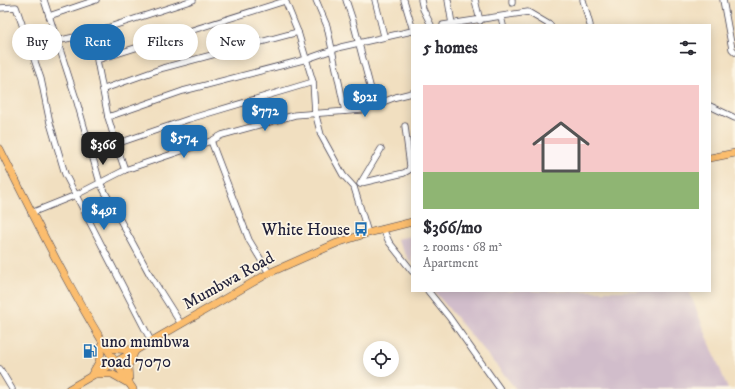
<!DOCTYPE html>
<meta charset="utf-8">
<style>
body{margin:0;font-family:"IM FELL DW Pica",serif;background:#f7f7f7;color:#2b2b33;height:100vh;display:flex;flex-direction:column;font-size:15px;white-space:nowrap}
*{box-sizing:border-box;margin:0}
p{font-size:13px;color:#7c7c81}
.icon{flex:none;width:22px;height:22px;fill:none;stroke:currentColor;stroke-width:2;stroke-linecap:round;stroke-linejoin:round}
.map{position:relative;flex:1;overflow:hidden}
.drawer{position:absolute;left:411px;top:24px;width:300px;height:268px;display:flex;flex-direction:column;background:#fff;border-radius:0px;box-shadow:0 2px 10px #0003}
.drawer>*{flex:none}
.hud{position:absolute;left:12px;top:24px;width:339px;height:36px;display:flex;gap:8px}
.controls{position:absolute;left:363px;top:341px;display:grid;gap:8px}
.controls a{display:grid;place-items:center;width:36px;height:36px;border-radius:50%;background:#fff;box-shadow:0 2px 10px #0003;font-size:20px}
.price{position:absolute;translate:-50% -34px;padding:0 9px;border-radius:8px;background:#1f6fb2;color:#fff;font-size:13px;line-height:26px;filter:drop-shadow(0 1px 2px #0008)}
.price::after{content:'';position:absolute;left:50%;top:24px;width:12px;height:9px;margin-left:-6px;background:inherit;clip-path:polygon(0 0,100% 0,50% 100%)}
.price.current{background:#222;color:#fff}
ul{padding:0;list-style:none}
li{display:grid;align-content:center;gap:8px;height:212px;padding:0 12px}
li+li{border-top:1px solid #e1e1e2}
li span{display:grid;place-items:center;height:124px;border-radius:0px;color:#555}
li>.icon{margin-inline-start:auto}
span .icon{width:72px;height:72px;fill:#fffc;stroke-width:1}
li b{font-size:17px}
h2{display:flex;justify-content:space-between;align-items:center;height:48px;padding:0 12px;font-size:17px}
.tag{padding:0 14px;border-radius:18px;background:#fff;box-shadow:0 2px 10px #0003;font-size:14px;line-height:36px}
.tag.current{background:#1f6fb2;color:#fff}
.map>svg:first-child{display:block}
.industrial{fill:#d1bdcb}
.lines{fill:none;stroke-linecap:round;stroke-linejoin:round}
.minor-casing{stroke:#413e4f;stroke-width:7}
.major-casing{stroke:#413e4f;stroke-width:8}
.minor{stroke:#fff;stroke-width:5.5}
.major{stroke:#fbbd6e;stroke-width:7}
.labels{text-anchor:middle;stroke-width:3.5;stroke-linejoin:round;paint-order:stroke}
.poi-label{font-size:17px;fill:#22223b;stroke:#fcf5e5;text-anchor:end}
.street-label{font-size:17px;fill:#22223b;stroke:#fcf5e5}
</style>
<div class="map">
<svg width="735" height="389" viewBox="0 0 735 389">
<rect width="100%" height="100%" fill="#fcf5e5"/>
<filter id="ink" filterUnits="userSpaceOnUse"><feTurbulence type="fractalNoise" baseFrequency=".025" numOctaves="2"/><feDisplacementMap in="SourceGraphic" scale="8" xChannelSelector="R" yChannelSelector="G"/><feConvolveMatrix kernelMatrix="1 2 1 2 8 2 1 2 1" color-interpolation-filters="sRGB"/></filter>
<filter id="wash" filterUnits="userSpaceOnUse"><feTurbulence type="fractalNoise" baseFrequency=".012" numOctaves="4" result="noise"/><feDisplacementMap in="SourceGraphic" scale="16" xChannelSelector="R" yChannelSelector="G"/><feGaussianBlur stdDeviation="0.9" result="paint"/><feColorMatrix in="noise" values="0 0 0 0 0 0 0 0 0 0 0 0 0 0 0 0 0 1.4 0 .05"/><feComposite in="paint" operator="in"/></filter>
<g filter="url(#wash)">
<rect width="100%" height="100%" fill="#f1dfc0"/>
<!-- industrial -->
<g class="industrial">
<polygon points="412,236 412,264 396,239"/>
<polygon points="434,291 689,291 728,389 516,389"/>
</g>
</g>
<g filter="url(#ink)">
<g class="lines">
<defs>
<g id="minor">
<polyline points="44,0 77,102 100,183 150,275 181,324"/>
<polyline points="285,0 298,32 313,82 315,112 321,135 343,175 354,187 368,233"/>
<polyline points="316,0 327,26 345,111"/>
<polyline points="346,0 353,21 375,105"/>
<polyline points="375,0 384,36"/>
<polyline points="404,0 412,27"/>
<polyline points="421,0 423,9 431,25"/>
<polyline points="448,0 452,24"/>
<polyline points="475,0 480,21"/>
<polyline points="512,0 512,3"/>
<polyline points="583,0 590,25"/>
<polyline points="723,0 732,49 735,52"/>
<polyline points="0,8 16,7 41,79 50,123 65,174 151,341"/>
<polyline points="49,16 96,0"/>
<polyline points="501,17 503,25"/>
<polyline points="443,25 528,12 550,25"/>
<polyline points="57,41 88,34 193,0"/>
<polyline points="104,89 163,68 298,32"/>
<polyline points="710,106 735,118"/>
<polyline points="108,117 183,91 307,59 341,47 412,31"/>
<polyline points="211,141 222,135 295,115 362,110 396,97 412,93"/>
<polyline points="116,144 108,117 97,60 285,1"/>
<polyline points="125,170 116,144 189,119 313,82"/>
<polyline points="361,183 404,173 409,170 410,166 405,126"/>
<polyline points="360,184 381,149"/>
<polyline points="31,213 76,195 125,170 211,141 249,240 269,273"/>
<polyline points="383,229 389,242 412,271"/>
<polyline points="428,291 449,317 500,389"/>
<polyline points="0,369 12,389"/>
</g>
<g id="major">
<path d="M0,149C41,231 81,313 133,389"/>
<polyline points="710,158 735,153"/>
<polyline points="105,343 115,349 134,350"/>
<polyline points="92,374 99,362 103,342"/>
<polyline points="95,374 112,374 126,382"/>
<polyline points="129,382 128,366 135,351"/>
<polyline points="69,389 269,273 337,243 368,233 412,222"/>
</g>
</defs>
<!-- minor casing -->
<use href="#minor" class="minor-casing"/>
<!-- major casing -->
<use href="#major" class="major-casing"/>
<!-- minor -->
<use href="#minor" class="minor"/>
<!-- major -->
<use href="#major" class="major"/>
</g>
</g>
<!-- icons -->
<defs>
<symbol id="bus-bare" viewBox="-9 -9 18 18"><path d="M-5-6H5V4H4V6H2V4H-2V6H-4V4H-5ZM-3.5-4V0h7V-4ZM-3.5 1.2v1.5H-2V1.2ZM2 1.2v1.5H3.5V1.2Z" fill="#1f6fb2" stroke="#fcf5e5" stroke-width="2.5" paint-order="stroke"/></symbol>
<symbol id="fuel-bare" viewBox="-9 -9 18 18"><path d="M-5.5-6h7V0h2V4h1.3V-2.5L3-4.5l.8-.8L6-3V5H2.5V1h-1V6h-7ZM-4.2-4.7v3.2H.2V-4.7Z" fill="#1f6fb2" stroke="#fcf5e5" stroke-width="2.5" paint-order="stroke"/></symbol>
</defs>
<g fill-rule="evenodd">
<use href="#bus-bare" x="351" y="219" width="20" height="20"/>
<use href="#fuel-bare" x="80" y="341" width="20" height="20"/>
</g>
<g class="labels">
<!-- poi labels -->
<g class="poi-label">
<text x="350" y="235">White House</text>
<text x="101" y="347" text-anchor="start">uno mumbwa<tspan x="101" dy="20">road 7070</tspan></text>
</g>
<!-- street labels -->
<g class="street-label">
<text transform="translate(228 280) rotate(-29)" y="6">Mumbwa Road</text>
</g>
</g>
</svg>
<div class="controls">
<a><svg class="icon" aria-label="locate" viewBox="0 0 24 24"><circle cx="12" cy="12" r="6"/><path d="M12 2v4M12 18v4M2 12h4M18 12h4"/></svg></a>
</div>
<b class="price" style="left:365px;top:118px">$921</b>
<b class="price" style="left:265px;top:132px">$772</b>
<b class="price" style="left:184px;top:159px">$574</b>
<b class="price current" style="left:103px;top:166px">$366</b>
<b class="price" style="left:104px;top:231px">$491</b>
<div class="hud">
<a class="tag">Buy</a>
<a class="tag current">Rent</a>
<a class="tag">Filters</a>
<a class="tag">New</a>
</div>
<section class="drawer">
<h2>5 homes<svg class="icon" aria-label="filters" viewBox="0 0 24 24"><path d="M4 7h16M4 17h16"/><circle cx="9" cy="7" r="2"/><circle cx="15" cy="17" r="2"/></svg></h2>
<ul>
<li><span style="background:linear-gradient(#f6c9c9 70%,#8fb573 0)"><svg class="icon" aria-label="home" viewBox="0 0 24 24"><path d="M3 11l9-7 9 7M6 9v11h12V9"/></svg></span><div><b>$366/mo</b><p>2 rooms · 68 m²</p><p>Apartment</p></div></li>
</ul>
</section>
</div>
